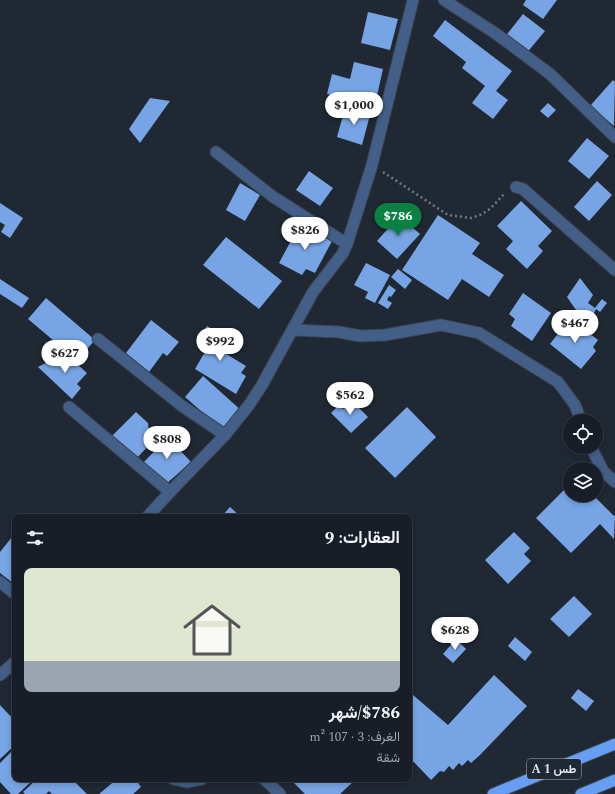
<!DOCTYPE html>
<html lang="ar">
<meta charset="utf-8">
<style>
body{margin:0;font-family:Spectral,Vazirmatn,serif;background:#252b33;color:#f1f3f6;direction:rtl;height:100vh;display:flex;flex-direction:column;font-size:15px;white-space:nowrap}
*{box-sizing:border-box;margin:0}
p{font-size:13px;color:#9fa2a7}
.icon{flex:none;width:22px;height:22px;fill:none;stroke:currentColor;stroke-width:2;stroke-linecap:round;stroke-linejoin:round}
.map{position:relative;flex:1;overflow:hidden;direction:ltr}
.panel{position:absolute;left:12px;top:514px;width:400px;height:268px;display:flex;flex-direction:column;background:#181e27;border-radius:8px;box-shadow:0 2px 6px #0003,0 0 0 1px #363c44;direction:rtl}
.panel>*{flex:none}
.tools{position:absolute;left:563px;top:414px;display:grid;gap:8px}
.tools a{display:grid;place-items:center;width:40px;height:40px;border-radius:50%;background:#181e27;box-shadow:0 2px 6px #0003,0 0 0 1px #363c44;font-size:20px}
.price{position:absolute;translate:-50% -34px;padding:0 9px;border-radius:14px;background:#fff;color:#222;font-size:13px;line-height:26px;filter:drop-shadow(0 1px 2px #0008)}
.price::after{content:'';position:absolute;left:50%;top:24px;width:12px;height:9px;margin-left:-6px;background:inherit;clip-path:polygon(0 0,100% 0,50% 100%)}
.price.current{background:#0b8043;color:#fff}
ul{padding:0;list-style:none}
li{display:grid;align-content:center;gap:8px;height:212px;padding:0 12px}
li span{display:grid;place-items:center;height:124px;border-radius:8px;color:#555}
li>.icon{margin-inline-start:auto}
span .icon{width:72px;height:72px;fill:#fffc;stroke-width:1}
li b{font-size:17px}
h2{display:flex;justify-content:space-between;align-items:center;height:48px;padding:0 12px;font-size:17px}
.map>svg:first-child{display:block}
.building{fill:#77a4e4}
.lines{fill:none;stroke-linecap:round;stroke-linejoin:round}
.minor-casing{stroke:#3b434e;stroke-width:13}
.trunk-casing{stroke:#3b434e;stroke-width:13}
.path{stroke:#737984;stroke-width:2.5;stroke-dasharray:2 3;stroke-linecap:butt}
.minor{stroke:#435f88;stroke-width:11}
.trunk{stroke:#659ef2;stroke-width:11}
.labels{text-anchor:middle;stroke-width:4;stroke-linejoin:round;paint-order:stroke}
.shield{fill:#202834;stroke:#a8aeb8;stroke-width:1}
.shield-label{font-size:12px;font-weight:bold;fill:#e3e8f0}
</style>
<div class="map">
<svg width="615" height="794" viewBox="0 0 615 794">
<rect width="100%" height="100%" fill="#202834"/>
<!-- building -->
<g class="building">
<polygon points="526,0 557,0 543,19 523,5"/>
<polygon points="368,12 398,19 390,50 361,43"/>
<polygon points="523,14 545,31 525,55 504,38"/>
<polygon points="445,20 512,71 496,91 508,100 493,119 472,103 485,86 462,68 466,62 433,36"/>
<polygon points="354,62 383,69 375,105 327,94 332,74 350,79"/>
<polygon points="613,80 615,82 614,126 590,106"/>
<polygon points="150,98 170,101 140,143 129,129"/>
<polygon points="548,103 556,110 548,118 540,111"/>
<polygon points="345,108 370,115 362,145 337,137"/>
<polygon points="587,138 609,156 589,179 568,161"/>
<polygon points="309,171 333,188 320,206 296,190"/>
<polygon points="597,181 612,195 589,221 574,207"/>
<polygon points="240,183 260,195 245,221 226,210"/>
<polygon points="521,201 552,231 538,246 543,251 527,269 506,249 513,241 497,226"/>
<polygon points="0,203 23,218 10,238 1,232 5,225 0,222"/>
<polygon points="438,215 480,243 472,254 504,275 489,297 462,279 448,300 402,270"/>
<polygon points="399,216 420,234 397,259 377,241"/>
<polygon points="300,224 332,241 315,273 306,269 302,275 279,263"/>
<polygon points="226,237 282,281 259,309 203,265"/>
<polygon points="366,263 390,275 375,303 365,298 368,292 354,285"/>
<polygon points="398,269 412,280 405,289 391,277"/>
<polygon points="580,278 593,295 588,303 595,308 602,299 607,303 600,312 596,309 591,319 576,310 567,297"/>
<polygon points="0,279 29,298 22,308 0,294"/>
<polygon points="389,285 396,290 391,297 389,296 387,300 392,303 388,309 378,303"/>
<polygon points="523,293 551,313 532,341 511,326 515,319 509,314"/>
<polygon points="46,298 95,340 81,356 77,352 73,357 28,319"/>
<polygon points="570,318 598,340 593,347 596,351 581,369 550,344"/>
<polygon points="151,320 179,342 167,356 163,353 149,372 126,353"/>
<polygon points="207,326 230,339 223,352 246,366 241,373 246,376 236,394 195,369 209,345 200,339"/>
<polygon points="65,353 87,373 77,384 81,388 72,399 38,367"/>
<polygon points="203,376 243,412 225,432 185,397"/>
<polygon points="352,401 368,417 351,433 331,413 339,405 343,409"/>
<polygon points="407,407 436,437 395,478 365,448"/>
<polygon points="136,412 148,423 150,444 137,458 109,439"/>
<polygon points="172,433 182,443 177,447 191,462 165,485 141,465"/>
<polygon points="570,484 570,495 593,495 614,516 615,515 614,539 600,524 571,553 536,518"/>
<polygon points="230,507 241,517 221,517"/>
<polygon points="514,532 530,548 524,554 531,561 508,584 485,560"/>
<polygon points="12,537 15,540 15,580 13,583 0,573 0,552"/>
<polygon points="574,596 592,614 569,637 550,619"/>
<polygon points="515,637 532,652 525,661 508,646"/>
<polygon points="456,639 466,649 453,663 443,654"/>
<polygon points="494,675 527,706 480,755 471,763 468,760 462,766 459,763 453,770 449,766 444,772 440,771 431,780 409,757 409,750 411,748 409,746 409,702 413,695 448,725"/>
<polygon points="578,689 594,701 586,711 571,698"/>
<polygon points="0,705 15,721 15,745 0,759"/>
<polygon points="15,748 15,779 34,779 18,794 11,794 0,782 0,763"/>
<polygon points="37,779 72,779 87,794 52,794 49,791 46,794 25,794 23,792"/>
<polygon points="117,779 135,779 141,787 133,794 99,794"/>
<polygon points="296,779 356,779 340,794 305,794 293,782"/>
</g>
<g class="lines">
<defs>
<g id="minor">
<polyline points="444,0 495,33 550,74 615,137"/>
<polyline points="216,152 272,196 347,244"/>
<polyline points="516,187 523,189 615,270"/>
<polyline points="293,330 339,332 360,336 385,335 441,325 479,333 558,382 575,405 581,421"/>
<polyline points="98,339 182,406 225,435"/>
<polyline points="69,407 170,492"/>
<polyline points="591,447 603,471 615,482"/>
<polyline points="147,517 170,492 225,435 249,405 262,385 313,292 343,253 347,244 372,165 413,0"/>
<polyline points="0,582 15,594"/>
<polyline points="0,675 15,662"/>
<polyline points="173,779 186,782 202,779"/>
<polyline points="264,779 280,794"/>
</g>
<g id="trunk">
<polyline points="493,794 615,744"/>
<polyline points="581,794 615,780"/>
</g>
</defs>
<!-- minor casing -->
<use href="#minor" class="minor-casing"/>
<!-- trunk casing -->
<use href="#trunk" class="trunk-casing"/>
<!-- path -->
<polyline class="path" points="383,172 448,215 471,218 480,215 490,209 505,193"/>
<!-- minor -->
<use href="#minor" class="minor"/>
<!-- trunk -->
<use href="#trunk" class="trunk"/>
</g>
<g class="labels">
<!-- shield labels -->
<rect class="shield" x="527" y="759" width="54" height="20" rx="3"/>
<g class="shield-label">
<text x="554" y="773">A 1 طس</text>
</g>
</g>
</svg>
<div class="tools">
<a><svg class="icon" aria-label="locate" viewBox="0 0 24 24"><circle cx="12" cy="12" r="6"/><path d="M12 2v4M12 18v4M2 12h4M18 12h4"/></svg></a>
<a><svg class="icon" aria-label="layers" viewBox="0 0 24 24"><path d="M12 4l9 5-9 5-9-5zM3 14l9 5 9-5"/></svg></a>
</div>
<b class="price" style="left:354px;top:126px">$1,000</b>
<b class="price current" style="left:398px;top:237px">$786</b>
<b class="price" style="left:305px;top:251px">$826</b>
<b class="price" style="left:575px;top:344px">$467</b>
<b class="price" style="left:220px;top:362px">$992</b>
<b class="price" style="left:65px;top:374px">$627</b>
<b class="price" style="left:350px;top:416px">$562</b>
<b class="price" style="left:167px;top:460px">$808</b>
<b class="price" style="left:455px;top:651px">$628</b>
<section class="panel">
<h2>العقارات: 9<svg class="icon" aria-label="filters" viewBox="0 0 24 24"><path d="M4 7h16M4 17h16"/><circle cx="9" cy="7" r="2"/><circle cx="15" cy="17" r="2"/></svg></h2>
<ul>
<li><span style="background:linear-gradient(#dfe7d0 75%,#9aa5b1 0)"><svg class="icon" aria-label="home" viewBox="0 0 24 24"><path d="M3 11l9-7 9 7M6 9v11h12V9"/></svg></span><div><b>$786/شهر</b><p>الغرف: 3 · 107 m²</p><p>شقة</p></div></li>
</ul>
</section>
</div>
